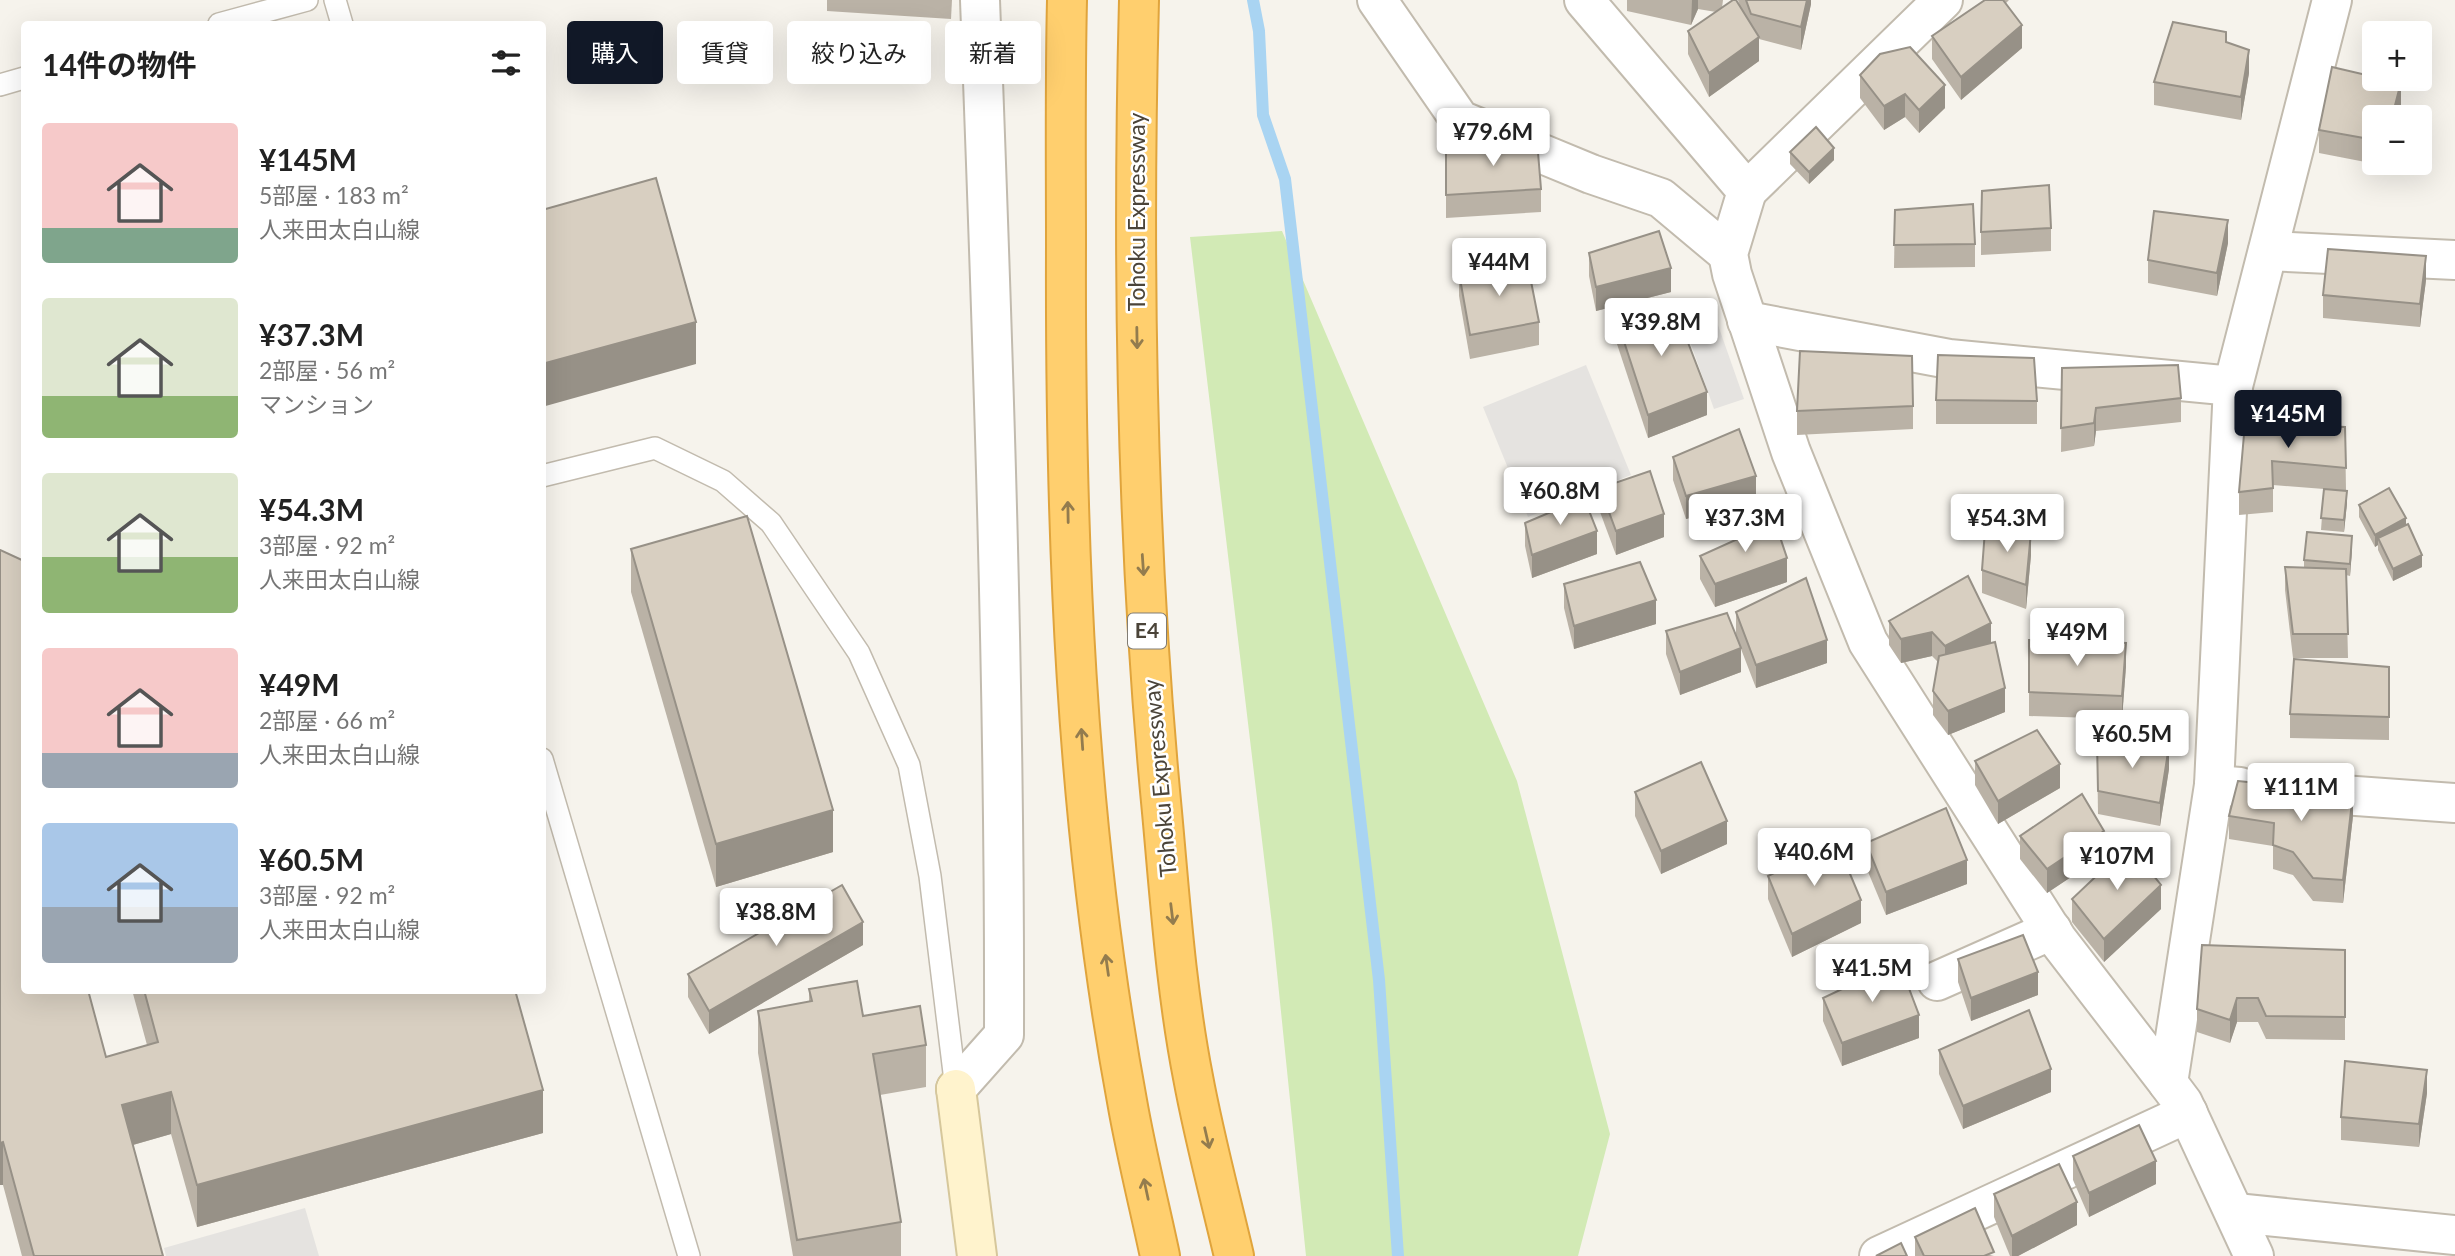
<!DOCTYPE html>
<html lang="ja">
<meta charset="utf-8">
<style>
body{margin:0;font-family:Lato,"Noto Sans JP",sans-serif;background:#f2f2f2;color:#222;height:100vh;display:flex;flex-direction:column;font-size:26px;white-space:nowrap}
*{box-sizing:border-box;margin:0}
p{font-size:23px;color:#767676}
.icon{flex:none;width:38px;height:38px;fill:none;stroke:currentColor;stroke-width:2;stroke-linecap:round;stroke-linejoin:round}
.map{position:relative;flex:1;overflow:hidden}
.panel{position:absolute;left:21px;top:21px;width:525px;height:973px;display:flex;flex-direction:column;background:#fff;border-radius:7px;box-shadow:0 7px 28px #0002}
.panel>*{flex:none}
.guide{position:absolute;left:567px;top:21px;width:665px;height:63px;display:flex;gap:14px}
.controls{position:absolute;left:2362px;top:21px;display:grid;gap:14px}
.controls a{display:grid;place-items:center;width:70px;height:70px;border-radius:7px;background:#fff;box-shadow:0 7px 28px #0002;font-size:35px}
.price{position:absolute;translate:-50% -60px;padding:0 16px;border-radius:7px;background:#fff;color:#222;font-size:23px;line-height:46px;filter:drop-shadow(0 2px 4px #0008)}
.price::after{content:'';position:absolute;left:50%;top:42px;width:21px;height:16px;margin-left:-10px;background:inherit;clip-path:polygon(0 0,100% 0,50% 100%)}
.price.selected{background:#111827;color:#fff}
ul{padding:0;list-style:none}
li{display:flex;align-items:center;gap:21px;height:175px;padding:0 21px}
li span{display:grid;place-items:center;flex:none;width:196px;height:140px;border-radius:7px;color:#555}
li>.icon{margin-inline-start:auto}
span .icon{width:84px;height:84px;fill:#fffc;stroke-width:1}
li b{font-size:30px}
h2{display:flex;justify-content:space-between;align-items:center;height:84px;padding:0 21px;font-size:30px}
.tag{padding:0 24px;border-radius:7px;background:#fff;box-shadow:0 7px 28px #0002;font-size:24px;line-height:63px}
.tag.selected{background:#111827;color:#fff}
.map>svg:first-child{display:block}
.green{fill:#d2eab5}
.parking{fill:#e5e3e0}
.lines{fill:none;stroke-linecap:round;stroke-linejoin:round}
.stream{stroke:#a9d4f2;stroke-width:12}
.lane-casing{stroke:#c2bbae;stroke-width:24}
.street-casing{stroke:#c2bbae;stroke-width:42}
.secondary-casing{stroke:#d6c79b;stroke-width:42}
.highway-casing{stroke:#e0a43c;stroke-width:42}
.lane{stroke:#fff;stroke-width:21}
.street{stroke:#fff;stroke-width:38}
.secondary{stroke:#fff3cd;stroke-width:38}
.highway{stroke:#ffcf6e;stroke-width:38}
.wall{fill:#bab2a6}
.shaded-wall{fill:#979187}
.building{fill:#d8cfc1;stroke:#979187;stroke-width:2}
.oneway{stroke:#937c4e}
.labels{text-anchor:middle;stroke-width:5;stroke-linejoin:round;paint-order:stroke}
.shield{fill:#fff;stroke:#817c74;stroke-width:2}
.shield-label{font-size:21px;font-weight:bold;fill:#4b4439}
.street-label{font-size:23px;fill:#4b4439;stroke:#fff}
</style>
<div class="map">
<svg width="2455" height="1256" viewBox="0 0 2455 1256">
<rect width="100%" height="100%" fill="#f6f3ec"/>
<!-- green -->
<polygon class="green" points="1282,231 1517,781 1610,1134 1578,1256 1306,1256 1272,924 1190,237"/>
<!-- parking -->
<g class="parking">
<polygon points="1712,308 1744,399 1714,409 1682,319"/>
<polygon points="1586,365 1631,475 1528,517 1483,407"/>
<polygon points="305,1208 319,1256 166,1256 164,1248"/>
</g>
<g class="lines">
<!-- stream -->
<polyline class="stream" points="1253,0 1259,31 1263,115 1285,179 1379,980 1398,1256"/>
<defs>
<g id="lane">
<polyline points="335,0 342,24"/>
<polyline points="219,24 307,0"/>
<polyline points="0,85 24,78"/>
<polyline points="542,476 655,448 723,481 771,523 859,653 909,765 930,876 956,1089"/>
<polyline points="542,759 689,1256"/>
</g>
<g id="street">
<polyline points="1377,0 1460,120 1591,174 1661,198 1728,254"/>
<polyline points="1584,0 1747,191 1728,254 1732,274 1791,452 1868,642 2057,939 2168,1083"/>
<polyline points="1747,191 1943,0"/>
<polyline points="2268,251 2455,260"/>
<polyline points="1747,321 1949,359 2233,386"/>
<polyline points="2214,785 2233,386 2332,0"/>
<polyline points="2240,787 2214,785 2168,1083 2183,1103 2254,1256"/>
<polyline points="2300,792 2455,803"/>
<polyline points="1937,981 2052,930"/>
<path d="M956,1089L1004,1035C1005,690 993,345 980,0"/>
<polyline points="2236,1213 2455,1235"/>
<polyline points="1879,1256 2188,1113"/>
</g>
<polyline id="secondary" points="956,1089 977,1256"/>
<g id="highway">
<path d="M1067,0C1065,82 1066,165 1066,247C1065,532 1075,820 1127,1101C1136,1153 1149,1204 1160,1256"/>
<path d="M1139,0C1132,271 1136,542 1162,812C1170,899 1176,990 1193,1077C1204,1137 1220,1196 1234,1256"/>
</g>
</defs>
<!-- lane casing -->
<use href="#lane" class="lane-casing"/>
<!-- street casing -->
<use href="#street" class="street-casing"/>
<!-- secondary casing -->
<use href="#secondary" class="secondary-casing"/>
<!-- highway casing -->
<use href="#highway" class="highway-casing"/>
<!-- lane -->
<use href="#lane" class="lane"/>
<!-- street -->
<use href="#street" class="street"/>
<!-- secondary -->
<use href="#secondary" class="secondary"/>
<!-- highway -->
<use href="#highway" class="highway"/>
</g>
<!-- wall -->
<g class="wall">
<polygon points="827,0 952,0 951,19 827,11"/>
<polygon points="1627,0 1723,0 1722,8 1740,6 1738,0 1811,0 1811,4 1801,50 1759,39 1759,61 1709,97 1688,54 1688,31 1716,12 1698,9 1691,25 1627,11"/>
<polygon points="1985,0 2009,0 2006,3 2022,48 1961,100 1932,59 1932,36"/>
<polygon points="2226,42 2249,73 2241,120 2154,105 2154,82"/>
<polygon points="1860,75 1945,108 1919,133 1905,117 1884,130 1860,98"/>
<polygon points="2401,106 2375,117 2375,163 2386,163 2386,166 2319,153 2319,130"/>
<polygon points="1446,148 1541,189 1541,212 1446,218"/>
<polygon points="1790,152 1834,160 1809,184 1790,164"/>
<polygon points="1895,210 1975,244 1975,267 1894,268"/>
<polygon points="2051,228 2051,251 1981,255 1981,232"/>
<polygon points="2228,243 2217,296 2148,283 2148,260"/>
<polygon points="1589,253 1671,292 1596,311 1589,276"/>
<polygon points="1459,273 1539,322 1539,345 1470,359 1459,296"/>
<polygon points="2426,280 2420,327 2323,318 2323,295"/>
<polygon points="1617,320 1707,415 1648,438 1617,344"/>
<polygon points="2062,368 2181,398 2181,422 2096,431 2094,446 2061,452"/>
<polygon points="1936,400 2037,401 2037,424 1936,424"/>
<polygon points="1913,406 1913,429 1797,435 1797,411"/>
<polygon points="2245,423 2345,427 2346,491 2347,503 2344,532 2321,530 2324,489 2273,485 2273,512 2239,515 2239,492"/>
<polygon points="1673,457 1756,499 1686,519 1673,480"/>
<polygon points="1600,488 1664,537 1616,555 1600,512"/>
<polygon points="2359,505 2406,525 2422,567 2393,581 2378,550 2378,545 2375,547 2359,517"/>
<polygon points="1525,523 1597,554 1532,578 1525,546"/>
<polygon points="2352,548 2350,576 2346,575 2348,658 2293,658 2285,590 2285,567 2304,567 2304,560"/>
<polygon points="631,549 833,852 716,887 631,592"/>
<polygon points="0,550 24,990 106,1057 147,1045 132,990 515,990 543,1133 197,1227 171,1134 133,1145 163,1256 22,1256 3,1185 0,1185"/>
<polygon points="2031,555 2026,609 1982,593 1982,570"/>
<polygon points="1700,556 1787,582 1715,607 1700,579"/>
<polygon points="1564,584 1656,624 1574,649 1564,608"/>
<polygon points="1736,612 1827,663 1756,688 1741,649 1741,672 1680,695 1666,654 1666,631 1736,636"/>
<polygon points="1889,621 1991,644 2005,712 1948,735 1933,715 1933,691 1938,662 1932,656 1901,663 1889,645"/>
<polygon points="2029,640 2126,666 2122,719 2029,716"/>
<polygon points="2389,667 2389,740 2290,738 2290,714"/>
<polygon points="2097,741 2169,769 2160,826 2098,814"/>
<polygon points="1975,761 2060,788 1998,824 1975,785"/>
<polygon points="1635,792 1727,844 1661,874 1635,816"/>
<polygon points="2229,816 2353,816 2343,903 2313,901 2293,875 2273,869 2273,846 2229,839"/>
<polygon points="2020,836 2104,855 2047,893 2020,859"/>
<polygon points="1866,843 1967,884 1886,915 1866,867"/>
<polygon points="1768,876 1861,923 1792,957 1768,899"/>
<polygon points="2072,899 2161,909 2104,962 2072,922"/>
<polygon points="863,945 709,1034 688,997 688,974"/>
<polygon points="2345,950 2345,1040 2266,1039 2258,1022 2237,1022 2230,1043 2197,1032 2197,1009"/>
<polygon points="1958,959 2038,995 1971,1021 1958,982"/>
<polygon points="809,989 863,1016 926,1045 926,1087 880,1095 901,1222 901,1256 793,1256 758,1053 758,1011 809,1002"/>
<polygon points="1823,998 1919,1038 1842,1066 1823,1021"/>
<polygon points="1939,1050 2051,1092 1963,1129 1939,1074"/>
<polygon points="2427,1093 2419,1147 2341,1140 2341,1117"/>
<polygon points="2073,1156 2156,1184 2089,1217 2073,1180"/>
<polygon points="1994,1194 2077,1225 2018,1256 2010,1256 1994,1217"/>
<polygon points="1915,1237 1994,1256 1915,1256"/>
</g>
<!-- shaded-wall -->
<g class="shaded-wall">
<polygon points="1692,0 1698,0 1698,9 1691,25"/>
<polygon points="1807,0 1811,0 1811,4 1801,50 1801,27"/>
<polygon points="2022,25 2022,48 1961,100 1961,77"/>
<polygon points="1759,37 1759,61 1709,97 1709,73"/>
<polygon points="2249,50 2249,73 2241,120 2241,97"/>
<polygon points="2401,82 2401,106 2398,117 2392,117"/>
<polygon points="1945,85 1945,108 1919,133 1919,110"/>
<polygon points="1905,94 1905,117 1884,130 1884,106"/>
<polygon points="1834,148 1834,160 1809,184 1809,172"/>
<polygon points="2228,220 2228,243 2217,296 2217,273"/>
<polygon points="2426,256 2426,280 2420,327 2420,304"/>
<polygon points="1671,268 1671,292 1596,311 1596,287"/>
<polygon points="696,322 696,364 542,407 542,364"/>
<polygon points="1707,392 1707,415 1648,438 1648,415"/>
<polygon points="2096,408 2096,431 2094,446 2094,423"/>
<polygon points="1756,476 1756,499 1686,519 1686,496"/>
<polygon points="2347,491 2347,503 2344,532 2344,520"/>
<polygon points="1664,514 1664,537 1616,555 1616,531"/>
<polygon points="2406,518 2406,530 2378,538 2378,545 2375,547 2375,535"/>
<polygon points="1597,531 1597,554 1532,578 1532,555"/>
<polygon points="2031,532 2031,555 2026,609 2026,585"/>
<polygon points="2352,536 2352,548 2350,576 2350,564"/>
<polygon points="2422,555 2422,567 2393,581 2393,569"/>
<polygon points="1787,558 1787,582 1715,607 1715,584"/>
<polygon points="1656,600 1656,624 1574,649 1574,626"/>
<polygon points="1991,623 1991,646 1945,669 1945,646"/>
<polygon points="1932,632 1932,656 1901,663 1901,639"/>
<polygon points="1827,640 1827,663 1756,688 1756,665"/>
<polygon points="2126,643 2126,666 2122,719 2122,696"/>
<polygon points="1741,648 1741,672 1680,695 1680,672"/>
<polygon points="2005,688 2005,712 1948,735 1948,711"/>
<polygon points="2169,746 2169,769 2160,826 2160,803"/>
<polygon points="2060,764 2060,788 1998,824 1998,801"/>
<polygon points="2353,793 2353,816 2343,903 2343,880"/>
<polygon points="833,810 833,852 716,887 716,844"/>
<polygon points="1727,821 1727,844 1661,874 1661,851"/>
<polygon points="2104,831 2104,855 2047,893 2047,869"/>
<polygon points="1967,860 1967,884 1886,915 1886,892"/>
<polygon points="2161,885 2161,909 2104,962 2104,939"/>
<polygon points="1861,900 1861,923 1792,957 1792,934"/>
<polygon points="863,922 863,945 709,1034 709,1011"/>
<polygon points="2038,972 2038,995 1971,1021 1971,998"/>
<polygon points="2237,998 2237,1022 2230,1043 2230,1020"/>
<polygon points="1919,1015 1919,1038 1842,1066 1842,1043"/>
<polygon points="2051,1069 2051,1092 1963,1129 1963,1106"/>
<polygon points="2427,1070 2427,1093 2419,1147 2419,1124"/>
<polygon points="543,1090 543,1133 197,1227 197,1185"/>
<polygon points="171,1092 171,1134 122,1148 122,1105"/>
<polygon points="3,1142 3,1185 0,1185 0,1143"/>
<polygon points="2156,1161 2156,1184 2089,1217 2089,1193"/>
<polygon points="2077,1202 2077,1225 2018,1256 2012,1256 2012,1236"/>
</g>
<!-- building -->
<g class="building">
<polygon points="1733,0 1736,0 1759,37 1709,73 1688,31"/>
<polygon points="1746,0 1807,0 1801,27 1751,14"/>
<polygon points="1985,0 2003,0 2022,25 1961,77 1932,36"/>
<polygon points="2173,22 2226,32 2226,42 2249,50 2241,97 2154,82"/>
<polygon points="1910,47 1945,85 1919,110 1905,94 1884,106 1860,75 1880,54"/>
<polygon points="2332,67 2375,77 2375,79 2384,79 2401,82 2392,117 2375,117 2375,140 2319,130"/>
<polygon points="1816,127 1834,148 1809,172 1790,152"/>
<polygon points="1537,140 1541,189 1446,195 1446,148"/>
<polygon points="656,178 696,322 542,364 542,210"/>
<polygon points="2049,185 2051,228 1981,232 1982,191"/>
<polygon points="1973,204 1975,244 1894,245 1895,210"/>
<polygon points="2154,211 2228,220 2217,273 2148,260"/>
<polygon points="1659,231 1671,268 1596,287 1589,253"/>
<polygon points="2328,249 2426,256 2420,304 2323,295"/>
<polygon points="1527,261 1539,322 1470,335 1459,273"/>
<polygon points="1672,301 1707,392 1648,415 1617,320"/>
<polygon points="1800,351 1912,356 1913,406 1797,411"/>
<polygon points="1938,355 2034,358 2037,401 1936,400"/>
<polygon points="2178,365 2181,398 2096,408 2094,423 2061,428 2062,368"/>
<polygon points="2245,423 2345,427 2346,468 2272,461 2273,488 2239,492"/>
<polygon points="1739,429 1756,476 1686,496 1673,457"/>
<polygon points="1650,471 1664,514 1616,531 1600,488"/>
<polygon points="2389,488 2406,518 2375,535 2359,505"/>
<polygon points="2324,489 2347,491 2344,520 2321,518"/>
<polygon points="1584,498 1597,531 1532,555 1525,523"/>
<polygon points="747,516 833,810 716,844 631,549"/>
<polygon points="1775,522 1787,558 1715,584 1700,556"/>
<polygon points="2408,524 2422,555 2393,569 2378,538"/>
<polygon points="1985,530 2031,532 2026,585 1982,570"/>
<polygon points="2307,532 2352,536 2350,564 2304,560"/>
<polygon points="0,550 24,561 24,990 88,990 106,1057 158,1042 144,990 515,990 543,1090 197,1185 171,1092 122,1105 163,1256 34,1256 3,1142 0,1143"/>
<polygon points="1640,562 1656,600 1574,626 1564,584"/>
<polygon points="2285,567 2346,569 2348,634 2293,634"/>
<polygon points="1968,576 1991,623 1945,646 1932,632 1901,639 1889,621"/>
<polygon points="1806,578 1827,640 1756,665 1736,612"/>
<polygon points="1727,613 1741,648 1680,672 1666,631"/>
<polygon points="2029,640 2126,643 2122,696 2029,692"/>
<polygon points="1995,642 2005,688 1948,711 1933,691 1939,656"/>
<polygon points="2294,659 2389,667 2389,717 2290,714"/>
<polygon points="2037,730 2060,764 1998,801 1975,761"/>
<polygon points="2097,741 2169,746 2160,803 2098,791"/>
<polygon points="1701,762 1727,821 1661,851 1635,792"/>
<polygon points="2238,781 2353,793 2343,880 2313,878 2293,852 2273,845 2274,823 2229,816"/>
<polygon points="2082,794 2104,831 2047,869 2020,836"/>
<polygon points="1946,808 1967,860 1886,892 1866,843"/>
<polygon points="1837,843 1861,900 1792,934 1768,876"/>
<polygon points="2129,845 2161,885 2104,939 2072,899"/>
<polygon points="842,885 863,922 709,1011 688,974"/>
<polygon points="2023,935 2038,972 1971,998 1958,959"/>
<polygon points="2202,945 2345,950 2345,1017 2266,1016 2258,998 2237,998 2230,1020 2197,1009"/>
<polygon points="1899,962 1919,1015 1842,1043 1823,998"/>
<polygon points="857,981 863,1016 920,1006 926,1045 873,1054 901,1222 797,1240 758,1011 812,1001 809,989"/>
<polygon points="2029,1010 2051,1069 1963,1106 1939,1050"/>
<polygon points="2345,1061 2427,1070 2419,1124 2341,1117"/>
<polygon points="2139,1125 2156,1161 2089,1193 2073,1156"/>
<polygon points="2059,1164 2077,1202 2012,1236 1994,1194"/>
<polygon points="1975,1208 1994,1252 1984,1256 1924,1256 1915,1237"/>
<polygon points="1901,1243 1907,1256 1876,1256"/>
</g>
<!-- one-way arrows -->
<defs><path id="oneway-shaft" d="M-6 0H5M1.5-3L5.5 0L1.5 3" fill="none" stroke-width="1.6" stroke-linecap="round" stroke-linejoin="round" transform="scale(1.75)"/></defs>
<g class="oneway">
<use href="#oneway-shaft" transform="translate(1137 338) rotate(89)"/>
<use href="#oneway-shaft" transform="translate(1068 512) rotate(-91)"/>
<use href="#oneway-shaft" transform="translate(1143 565) rotate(86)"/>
<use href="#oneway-shaft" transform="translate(1082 739) rotate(-94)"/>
<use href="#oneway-shaft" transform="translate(1172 914) rotate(83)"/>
<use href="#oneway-shaft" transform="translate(1107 965) rotate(-98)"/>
<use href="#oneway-shaft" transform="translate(1207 1138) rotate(77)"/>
<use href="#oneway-shaft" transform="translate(1146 1189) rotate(-102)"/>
</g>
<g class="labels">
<!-- shield labels -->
<rect class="shield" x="1128" y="613.5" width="38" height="35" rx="5"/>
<g class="shield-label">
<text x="1147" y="638">E4</text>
</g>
<!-- street labels -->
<g class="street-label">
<text transform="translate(1137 212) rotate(-90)" y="8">Tohoku Expressway</text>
<text transform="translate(1160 778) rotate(-95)" y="8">Tohoku Expressway</text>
</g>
</g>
</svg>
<div class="controls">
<a>+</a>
<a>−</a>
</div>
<b class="price" style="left:1493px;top:168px">¥79.6M</b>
<b class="price" style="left:1499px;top:298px">¥44M</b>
<b class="price" style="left:1661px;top:358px">¥39.8M</b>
<b class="price selected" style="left:2288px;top:450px">¥145M</b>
<b class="price" style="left:1560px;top:527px">¥60.8M</b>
<b class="price" style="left:1745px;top:554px">¥37.3M</b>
<b class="price" style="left:2007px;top:554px">¥54.3M</b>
<b class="price" style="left:2077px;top:668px">¥49M</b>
<b class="price" style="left:2132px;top:770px">¥60.5M</b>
<b class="price" style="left:2301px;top:823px">¥111M</b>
<b class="price" style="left:1814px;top:888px">¥40.6M</b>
<b class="price" style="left:2117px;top:892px">¥107M</b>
<b class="price" style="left:776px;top:948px">¥38.8M</b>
<b class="price" style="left:1872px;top:1004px">¥41.5M</b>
<div class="guide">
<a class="tag selected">購入</a>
<a class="tag">賃貸</a>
<a class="tag">絞り込み</a>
<a class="tag">新着</a>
</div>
<section class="panel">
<h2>14件の物件<svg class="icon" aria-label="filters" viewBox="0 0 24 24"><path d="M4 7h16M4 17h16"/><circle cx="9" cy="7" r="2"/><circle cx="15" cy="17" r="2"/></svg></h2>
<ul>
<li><span style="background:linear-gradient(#f6c9c9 75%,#7fa58c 0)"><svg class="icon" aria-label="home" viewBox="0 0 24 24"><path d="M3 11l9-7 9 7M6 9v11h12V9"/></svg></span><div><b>¥145M</b><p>5部屋 · 183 m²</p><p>人来田太白山線</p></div></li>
<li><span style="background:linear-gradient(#dfe7d0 70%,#8fb573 0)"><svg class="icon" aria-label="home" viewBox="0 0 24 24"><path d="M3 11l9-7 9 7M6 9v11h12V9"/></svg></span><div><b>¥37.3M</b><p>2部屋 · 56 m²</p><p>マンション</p></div></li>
<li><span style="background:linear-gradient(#dfe7d0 60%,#8fb573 0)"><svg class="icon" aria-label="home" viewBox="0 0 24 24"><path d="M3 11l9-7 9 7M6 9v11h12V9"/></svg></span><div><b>¥54.3M</b><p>3部屋 · 92 m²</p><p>人来田太白山線</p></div></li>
<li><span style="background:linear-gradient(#f6c9c9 75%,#9aa5b1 0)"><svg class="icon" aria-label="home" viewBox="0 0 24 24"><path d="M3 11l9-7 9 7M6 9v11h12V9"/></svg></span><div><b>¥49M</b><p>2部屋 · 66 m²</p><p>人来田太白山線</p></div></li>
<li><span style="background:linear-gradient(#a9c7e8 60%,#9aa5b1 0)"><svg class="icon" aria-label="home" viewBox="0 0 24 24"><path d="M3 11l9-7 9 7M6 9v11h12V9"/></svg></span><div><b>¥60.5M</b><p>3部屋 · 92 m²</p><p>人来田太白山線</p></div></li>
</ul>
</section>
</div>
